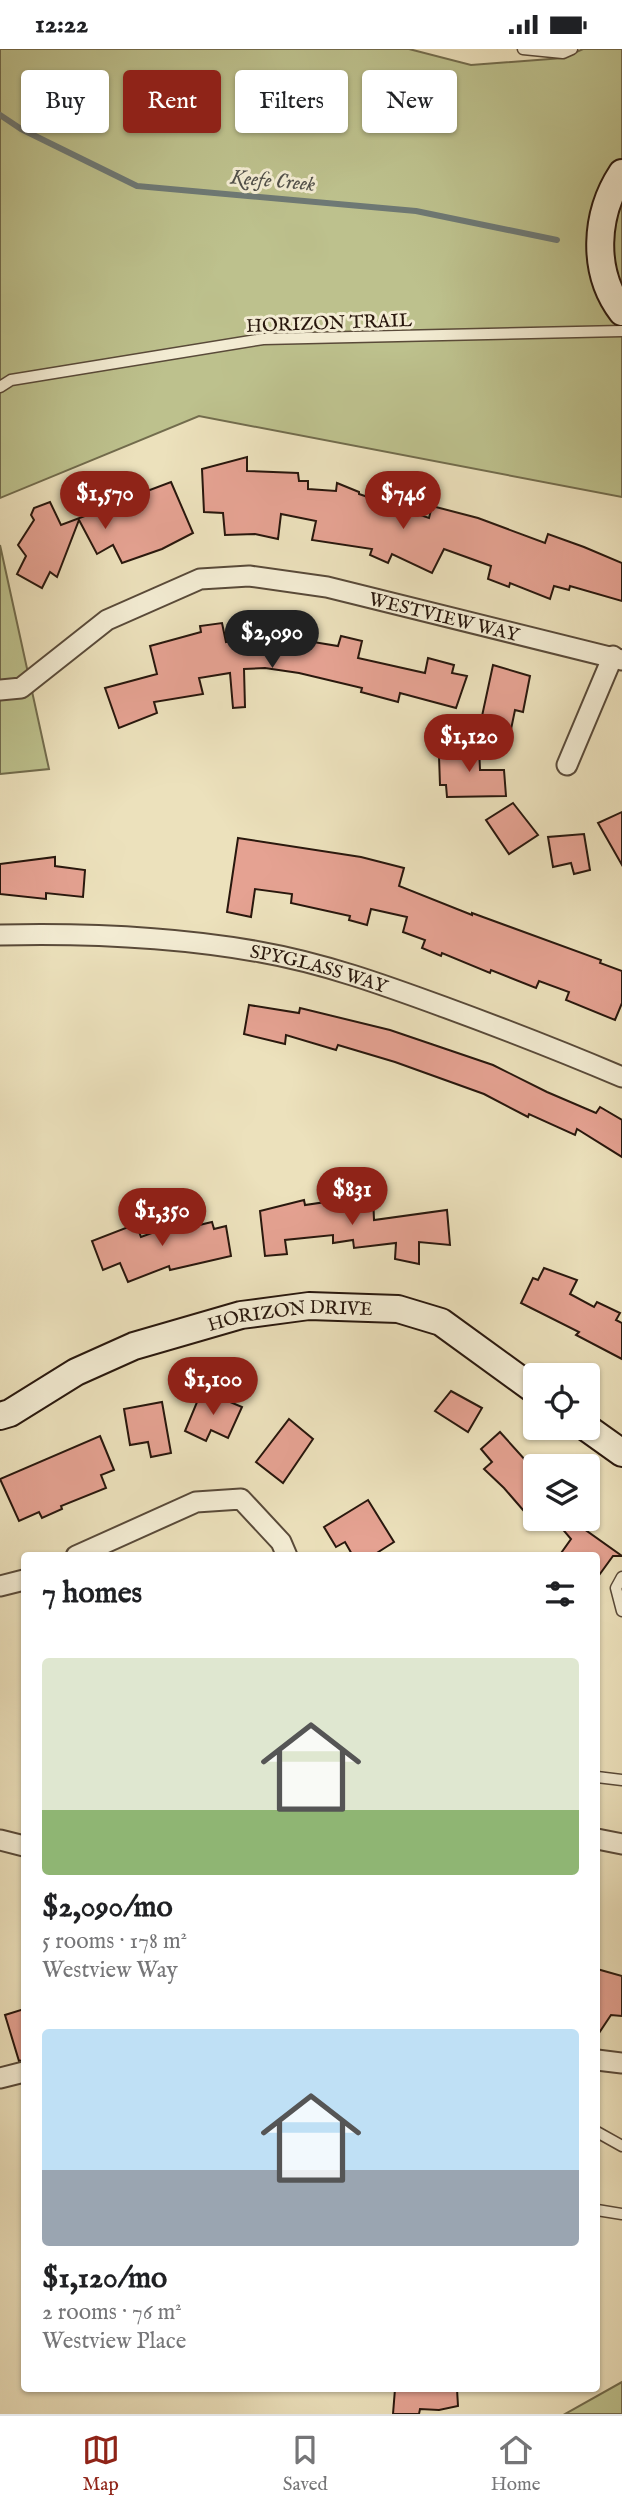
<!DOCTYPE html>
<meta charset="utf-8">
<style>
body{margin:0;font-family:"IM FELL English",serif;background:#f2f2f2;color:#202124;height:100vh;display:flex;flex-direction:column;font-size:26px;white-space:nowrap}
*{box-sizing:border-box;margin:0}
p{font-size:23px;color:#757577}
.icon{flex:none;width:38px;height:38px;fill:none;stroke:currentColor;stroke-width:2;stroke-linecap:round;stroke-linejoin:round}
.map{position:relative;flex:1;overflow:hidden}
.side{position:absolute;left:21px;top:1503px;width:579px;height:840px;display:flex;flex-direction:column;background:#fff;border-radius:7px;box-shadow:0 2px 5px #0004}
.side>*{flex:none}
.guide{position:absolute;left:21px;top:21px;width:581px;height:63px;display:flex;gap:14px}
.buttons{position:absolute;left:523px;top:1314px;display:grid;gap:14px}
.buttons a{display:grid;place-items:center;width:77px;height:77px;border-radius:7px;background:#fff;box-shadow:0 2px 5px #0004;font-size:35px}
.price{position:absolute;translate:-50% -60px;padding:0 16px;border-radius:24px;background:#8f2418;color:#fff;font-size:23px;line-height:46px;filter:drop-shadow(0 2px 4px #0008)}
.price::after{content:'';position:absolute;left:50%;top:42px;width:21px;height:16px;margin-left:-10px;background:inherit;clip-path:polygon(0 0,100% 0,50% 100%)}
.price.selected{background:#222;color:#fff}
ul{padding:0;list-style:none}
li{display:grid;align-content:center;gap:14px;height:371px;padding:0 21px}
li span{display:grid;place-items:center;height:217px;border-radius:7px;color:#555}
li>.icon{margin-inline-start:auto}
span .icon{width:126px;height:126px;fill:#fffc;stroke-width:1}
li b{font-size:30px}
h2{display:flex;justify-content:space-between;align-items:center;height:84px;padding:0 21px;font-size:30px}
.tag{padding:0 24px;border-radius:7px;background:#fff;box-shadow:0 2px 5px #0004;font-size:24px;line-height:63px}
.tag.selected{background:#8f2418;color:#fff}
.status{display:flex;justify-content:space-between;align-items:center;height:49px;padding:0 35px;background:#fff;direction:ltr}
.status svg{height:19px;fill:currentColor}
.menu{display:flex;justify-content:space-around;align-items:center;height:98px;border-top:2px solid #e0e0e0;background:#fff;font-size:19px;color:#757577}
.menu a{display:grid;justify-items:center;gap:4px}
.menu .selected{color:#8f2418}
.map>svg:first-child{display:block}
.green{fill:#bdc18d;stroke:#726c4d;stroke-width:2}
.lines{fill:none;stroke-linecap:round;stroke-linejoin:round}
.stream{stroke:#6e7975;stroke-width:6}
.building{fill:#e5a292;stroke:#28170d;stroke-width:2}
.lane-casing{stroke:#594a39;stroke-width:13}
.street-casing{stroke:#594a39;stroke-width:23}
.secondary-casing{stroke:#28170d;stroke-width:30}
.lane{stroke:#f3ecd3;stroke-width:10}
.street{stroke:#f3ecd3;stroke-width:19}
.secondary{stroke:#f3ecd3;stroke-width:26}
.labels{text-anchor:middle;stroke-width:6;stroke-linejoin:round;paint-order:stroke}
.street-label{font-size:19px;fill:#28170d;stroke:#f3ecd3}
.water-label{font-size:21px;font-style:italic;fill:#51504a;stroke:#f3ecd3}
</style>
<div class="status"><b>12:22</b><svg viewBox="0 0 49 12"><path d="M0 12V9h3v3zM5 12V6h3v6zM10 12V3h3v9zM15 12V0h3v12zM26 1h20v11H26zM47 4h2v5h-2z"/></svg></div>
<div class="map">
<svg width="622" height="2365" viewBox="0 0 622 2365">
<rect width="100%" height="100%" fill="#ece1bc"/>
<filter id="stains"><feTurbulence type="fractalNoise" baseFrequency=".00286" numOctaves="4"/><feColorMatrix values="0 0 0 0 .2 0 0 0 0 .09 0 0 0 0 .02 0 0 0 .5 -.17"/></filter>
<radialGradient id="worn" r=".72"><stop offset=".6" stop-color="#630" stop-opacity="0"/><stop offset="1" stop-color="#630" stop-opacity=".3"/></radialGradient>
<!-- green -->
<g class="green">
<polygon points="0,0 409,0 471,16 563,9 583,0 622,0 622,448 199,367 0,449"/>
<polygon points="0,496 49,720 0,725"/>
<polygon points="622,2333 622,2365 565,2365"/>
</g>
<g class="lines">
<!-- stream -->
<polyline class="stream" points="0,66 21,80 137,137 416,162 557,191"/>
</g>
<!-- building -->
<g class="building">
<polygon points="247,408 247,422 298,424 299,432 308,432 308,440 336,442 337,434 359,443 359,445 429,469 432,457 478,469 545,494 548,485 584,498 622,514 622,552 570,537 569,541 554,537 550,550 510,534 509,538 488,530 491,517 444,500 432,524 392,505 388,514 370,506 372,500 312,491 316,472 281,465 278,490 255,485 225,486 223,464 204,463 202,420"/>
<polygon points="171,433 193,484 162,500 122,514 113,496 97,505 79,471 57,528 50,523 42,539 17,525 26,507 18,496 34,471 31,466 34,459 50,453 61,476 93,464 89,454 114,445 118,453"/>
<polygon points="222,574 226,593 271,584 271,578 294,580 295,588 307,588 307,592 338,597 341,587 362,592 358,609 425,624 428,609 454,616 452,624 467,627 456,659 400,644 398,653 361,643 362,639 299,624 265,619 244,620 245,658 233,659 230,624 199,629 203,645 154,653 157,664 119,679 105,639 157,625 150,597 201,583 200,577"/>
<polygon points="493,616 530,627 523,663 515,661 509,690 479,681"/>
<polygon points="446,695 479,697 480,721 504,721 506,747 447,748 446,736 440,736 439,707 447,706"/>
<polygon points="513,754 538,786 509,805 486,771"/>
<polygon points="622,763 622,816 598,774"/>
<polygon points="584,785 590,821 574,825 571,814 553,818 548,788"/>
<polygon points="238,789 361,808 404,819 399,837 472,866 472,864 601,911 600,914 622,922 622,954 615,971 566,951 569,943 539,932 536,939 491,921 490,924 442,904 441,907 422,899 425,891 403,883 407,868 371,860 367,876 349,871 350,867 291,854 292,845 255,840 251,868 227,863"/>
<polygon points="55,808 55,817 85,821 83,848 46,844 46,850 0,845 0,815"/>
<polygon points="249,956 299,964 300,959 390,981 493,1016 547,1043 596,1064 600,1058 622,1071 622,1108 577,1080 575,1086 529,1065 528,1068 484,1045 395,1013 338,996 336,1001 286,986 285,995 244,985"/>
<polygon points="373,1146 374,1171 447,1161 450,1196 419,1193 419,1215 395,1210 396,1194 354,1199 353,1191 333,1194 333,1186 285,1191 287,1205 265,1207 260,1162 304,1151 305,1156"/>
<polygon points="193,1169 195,1177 212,1173 214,1180 226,1177 231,1207 170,1221 169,1217 128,1233 120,1214 103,1221 92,1192 136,1175 141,1188"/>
<polygon points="544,1219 577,1231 570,1245 594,1258 597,1253 620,1264 616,1271 622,1274 622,1310 576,1286 579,1283 521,1254 533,1229 538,1231"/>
<polygon points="202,1341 242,1358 228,1389 211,1381 206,1392 185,1382"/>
<polygon points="451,1342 482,1359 468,1383 435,1362"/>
<polygon points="162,1353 171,1404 151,1408 148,1393 130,1396 124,1360"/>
<polygon points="289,1370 313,1390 283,1434 256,1413"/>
<polygon points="500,1383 536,1423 536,1476 504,1439 484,1420 492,1413 481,1400"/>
<polygon points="100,1387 114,1421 101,1426 106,1439 61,1457 62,1460 42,1469 39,1463 19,1472 0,1430"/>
<polygon points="368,1451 394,1493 372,1507 353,1507 345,1493 336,1498 324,1478"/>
<polygon points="554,1470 570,1470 622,1507 613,1507 597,1529 597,1507 559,1507 571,1490"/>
<polygon points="597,1920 622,1927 622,1967 611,1966 597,1987"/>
<polygon points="24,1960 24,2011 19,2012 5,1966"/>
<polygon points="395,2340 457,2340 458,2357 439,2361 420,2360 419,2365 393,2365"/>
</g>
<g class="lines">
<defs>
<g id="lane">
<polyline points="523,0 563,4 572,0"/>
<polyline points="0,338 11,331 263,290 622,282"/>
<polyline points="622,1528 616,1539 622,1562"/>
<polyline points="597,1728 622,1731"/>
<polyline points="597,2083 622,2097"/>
<polyline points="597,2161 622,2165"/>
</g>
<g id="street">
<path id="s1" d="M0,641L21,639L107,571L200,530L249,527L327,538L622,611"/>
<polyline points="567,716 613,607"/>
<path id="s2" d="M0,886C86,884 176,888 260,903C323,914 384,936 444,958C504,980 563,1003 622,1028"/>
<polyline points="76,1507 196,1453 241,1450 281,1493 287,1507"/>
<polyline points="0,1537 24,1531"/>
<polyline points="597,1790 622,1795"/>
<polyline points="0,1791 24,1797"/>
<polyline points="597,2011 622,2014"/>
<polyline points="0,2029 24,2023"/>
</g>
<g id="secondary">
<path d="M622,124C595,165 591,222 622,263"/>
<path id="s3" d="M0,1367L10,1364L76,1323L134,1297L241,1266L309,1257L398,1260L441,1273L536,1342"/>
<polyline points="587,1379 622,1404"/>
</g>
</defs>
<!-- lane casing -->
<use href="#lane" class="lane-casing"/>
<!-- street casing -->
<use href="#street" class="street-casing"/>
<!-- secondary casing -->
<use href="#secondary" class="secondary-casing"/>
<!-- lane -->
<use href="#lane" class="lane"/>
<!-- street -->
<use href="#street" class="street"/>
<!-- secondary -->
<use href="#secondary" class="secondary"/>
</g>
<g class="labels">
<!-- street labels -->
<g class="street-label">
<text transform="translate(329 273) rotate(-2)" y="7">HORIZON TRAIL</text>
<text dy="7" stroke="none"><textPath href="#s1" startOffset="481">WESTVIEW WAY</textPath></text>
<text dy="7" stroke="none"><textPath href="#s2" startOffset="322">SPYGLASS WAY</textPath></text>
<text dy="7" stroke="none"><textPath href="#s3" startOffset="312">HORIZON DRIVE</textPath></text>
</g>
<!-- water labels -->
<g class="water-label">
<text transform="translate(273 131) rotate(5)" y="7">Keefe Creek</text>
</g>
</g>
<rect width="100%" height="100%" filter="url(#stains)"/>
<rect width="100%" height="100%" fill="url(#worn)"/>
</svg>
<div class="buttons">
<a><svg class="icon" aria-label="locate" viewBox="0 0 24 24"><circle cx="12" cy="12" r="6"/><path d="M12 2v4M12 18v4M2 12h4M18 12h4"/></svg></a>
<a><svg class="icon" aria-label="layers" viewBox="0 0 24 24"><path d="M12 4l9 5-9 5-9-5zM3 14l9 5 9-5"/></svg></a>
</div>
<b class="price" style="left:105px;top:482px">$1,570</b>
<b class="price" style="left:403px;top:482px">$746</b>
<b class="price selected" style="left:272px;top:621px">$2,090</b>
<b class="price" style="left:469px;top:725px">$1,120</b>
<b class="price" style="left:352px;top:1178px">$831</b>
<b class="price" style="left:162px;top:1199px">$1,350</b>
<b class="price" style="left:213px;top:1368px">$1,100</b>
<div class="guide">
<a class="tag">Buy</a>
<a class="tag selected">Rent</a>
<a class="tag">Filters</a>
<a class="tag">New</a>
</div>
<section class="side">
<h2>7 homes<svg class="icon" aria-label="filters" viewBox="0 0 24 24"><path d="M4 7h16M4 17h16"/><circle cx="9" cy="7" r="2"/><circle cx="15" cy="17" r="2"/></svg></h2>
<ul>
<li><span style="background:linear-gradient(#dfe7d0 70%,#8fb573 0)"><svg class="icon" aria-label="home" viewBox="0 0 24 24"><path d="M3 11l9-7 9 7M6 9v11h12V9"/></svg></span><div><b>$2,090/mo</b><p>5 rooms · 178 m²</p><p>Westview Way</p></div></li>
<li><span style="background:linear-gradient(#bfe0f5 65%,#9aa5b1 0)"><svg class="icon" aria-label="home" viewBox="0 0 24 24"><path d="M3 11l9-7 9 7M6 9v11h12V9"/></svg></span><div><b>$1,120/mo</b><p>2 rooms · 76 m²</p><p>Westview Place</p></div></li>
</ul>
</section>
</div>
<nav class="menu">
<a class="selected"><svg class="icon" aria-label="map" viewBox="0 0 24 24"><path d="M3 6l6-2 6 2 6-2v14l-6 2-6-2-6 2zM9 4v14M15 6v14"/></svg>Map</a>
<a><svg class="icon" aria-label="saved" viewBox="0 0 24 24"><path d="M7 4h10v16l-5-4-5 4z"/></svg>Saved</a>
<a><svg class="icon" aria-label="home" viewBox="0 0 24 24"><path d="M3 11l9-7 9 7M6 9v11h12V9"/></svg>Home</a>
</nav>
